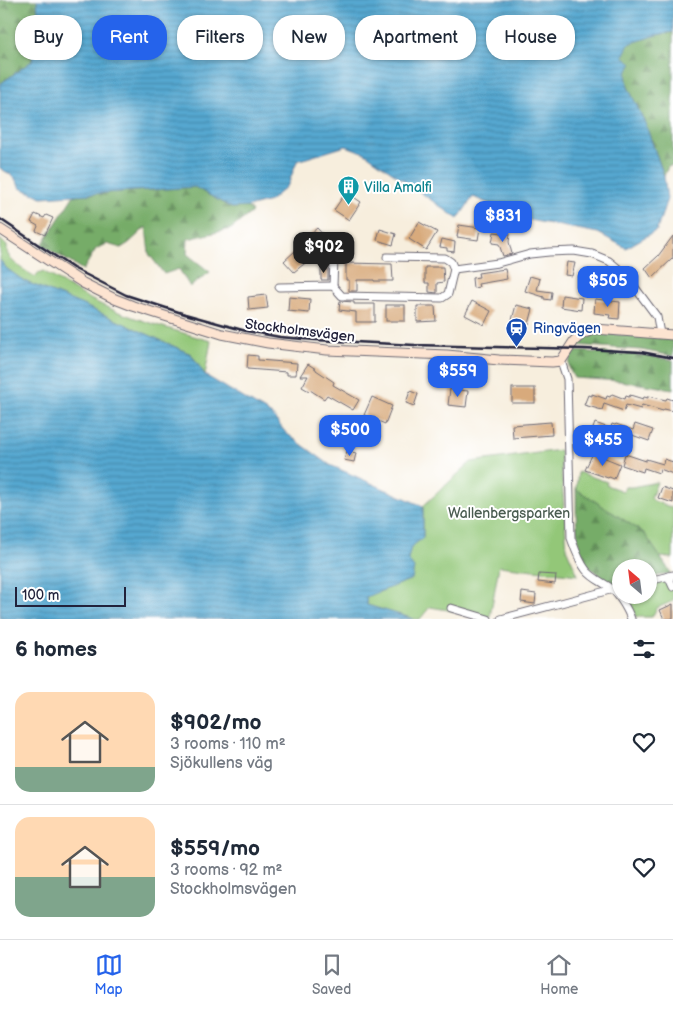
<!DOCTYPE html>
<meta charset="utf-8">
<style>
body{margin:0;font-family:"Balsamiq Sans",sans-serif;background:#f2f2f3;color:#1f2937;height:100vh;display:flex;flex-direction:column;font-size:19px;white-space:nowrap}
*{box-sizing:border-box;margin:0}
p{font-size:16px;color:#747a83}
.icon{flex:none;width:28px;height:28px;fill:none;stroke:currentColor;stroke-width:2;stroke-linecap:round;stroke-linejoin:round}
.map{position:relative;height:619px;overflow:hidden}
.sheet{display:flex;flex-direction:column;background:#fff;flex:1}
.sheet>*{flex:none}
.guide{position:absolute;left:15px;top:15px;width:644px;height:45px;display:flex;gap:10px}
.needle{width:32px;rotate:332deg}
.tools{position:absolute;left:612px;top:559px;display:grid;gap:10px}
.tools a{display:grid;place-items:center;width:45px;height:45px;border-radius:50%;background:#fff;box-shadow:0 1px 4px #0004;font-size:25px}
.scale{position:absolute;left:15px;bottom:12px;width:111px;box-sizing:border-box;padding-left:5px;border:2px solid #22223b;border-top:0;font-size:14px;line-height:18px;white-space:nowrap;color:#22223b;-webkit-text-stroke:4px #fff;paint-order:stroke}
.price{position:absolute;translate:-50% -42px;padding:0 11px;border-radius:10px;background:#2563eb;color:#fff;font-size:16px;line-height:32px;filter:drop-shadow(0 1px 2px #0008)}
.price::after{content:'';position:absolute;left:50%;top:30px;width:15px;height:11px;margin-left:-8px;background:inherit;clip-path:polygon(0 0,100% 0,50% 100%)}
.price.selected{background:#222;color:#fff}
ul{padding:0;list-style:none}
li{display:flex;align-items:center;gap:15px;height:125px;padding:0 15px}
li+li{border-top:1px solid #e0e1e3}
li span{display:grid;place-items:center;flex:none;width:140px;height:100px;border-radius:15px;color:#555}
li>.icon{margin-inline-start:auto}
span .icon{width:60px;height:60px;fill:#fffc;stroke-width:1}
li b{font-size:21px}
h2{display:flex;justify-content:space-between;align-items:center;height:60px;padding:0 15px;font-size:21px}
.chip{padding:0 18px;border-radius:20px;background:#fff;box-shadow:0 1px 4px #0004;font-size:18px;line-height:45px}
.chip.selected{background:#2563eb;color:#fff}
.menu{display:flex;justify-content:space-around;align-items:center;height:70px;border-top:1px solid #e0e1e3;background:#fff;font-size:14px;color:#747a83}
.menu a{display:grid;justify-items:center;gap:2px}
.menu .selected{color:#2563eb}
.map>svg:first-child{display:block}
.green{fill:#93c778;stroke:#5a745a}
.forest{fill:url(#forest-firs);stroke:#4c6752}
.water{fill:url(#water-rules);stroke:#3c6486}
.building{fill:#d8aa7b}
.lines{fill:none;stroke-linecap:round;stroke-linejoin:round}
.street-casing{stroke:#6d6974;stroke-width:9}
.secondary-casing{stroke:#6d6974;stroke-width:11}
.street{stroke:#fff;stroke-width:7}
.secondary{stroke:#fde4d1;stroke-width:9}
.rail{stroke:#22223b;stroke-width:2.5}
.labels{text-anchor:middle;stroke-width:4;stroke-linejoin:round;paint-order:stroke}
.culture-label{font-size:14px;fill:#0d838f;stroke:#fff;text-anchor:start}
.transit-label{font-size:14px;fill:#164399;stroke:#fff;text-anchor:start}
.street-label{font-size:14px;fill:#22223b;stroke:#fff}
.park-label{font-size:14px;fill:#4a5c50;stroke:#fff}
</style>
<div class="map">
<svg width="673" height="619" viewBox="0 0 673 619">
<defs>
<pattern id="forest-firs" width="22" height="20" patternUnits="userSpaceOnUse" patternTransform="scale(1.25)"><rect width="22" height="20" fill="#76ac68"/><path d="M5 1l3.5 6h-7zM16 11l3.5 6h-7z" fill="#608c57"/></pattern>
<pattern id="water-rules" width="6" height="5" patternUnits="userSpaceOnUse" patternTransform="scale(1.25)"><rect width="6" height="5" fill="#55a7d0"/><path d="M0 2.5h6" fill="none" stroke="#4688aa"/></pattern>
</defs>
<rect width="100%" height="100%" fill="#fff"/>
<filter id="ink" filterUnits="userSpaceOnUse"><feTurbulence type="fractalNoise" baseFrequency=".02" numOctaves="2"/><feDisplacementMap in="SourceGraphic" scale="10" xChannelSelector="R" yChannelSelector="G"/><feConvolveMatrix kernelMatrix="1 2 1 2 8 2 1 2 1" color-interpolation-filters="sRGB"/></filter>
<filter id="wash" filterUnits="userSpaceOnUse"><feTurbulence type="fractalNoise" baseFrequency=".0096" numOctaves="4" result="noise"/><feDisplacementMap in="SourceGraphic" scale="20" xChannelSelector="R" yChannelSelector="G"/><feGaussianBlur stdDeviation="1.12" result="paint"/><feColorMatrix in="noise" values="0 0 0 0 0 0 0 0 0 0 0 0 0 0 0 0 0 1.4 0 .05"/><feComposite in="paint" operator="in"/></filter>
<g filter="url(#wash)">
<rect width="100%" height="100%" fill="#f7eedd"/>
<!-- green -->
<g class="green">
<path d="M0,239L7,246C7,249 7,252 8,254C10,262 28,273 36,277L38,273L43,271C65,284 87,299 111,309C143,322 177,331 211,341L205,375L191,354L85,306L24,281L6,268L0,260Z"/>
<polygon points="560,450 567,550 578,575 499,566 490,617 430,607 420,619 414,619 367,605 366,597 412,579 407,560 411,547 423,537 423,506 471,462"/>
<polygon points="578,472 607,482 606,485 623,491 625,487 632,487 657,482 651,498 654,501 673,508 673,558 660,557 644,533 576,489"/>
<polygon points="668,580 673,591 673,601 657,608 652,617 636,617 630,601 625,595 649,595 649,584"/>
</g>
<!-- forest -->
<g class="forest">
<polygon points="0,0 37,0 39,23 32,61 0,84"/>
<polygon points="673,32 673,165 668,167 664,176 645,123 628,87 623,56 628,44 656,35"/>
<polygon points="195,187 232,208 248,207 252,212 231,229 188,239 187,254 210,272 190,287 179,269 164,274 149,254 146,227 129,243 121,248 107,244 96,249 83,270 42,245 74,195"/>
<path d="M601,333L673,339V356L641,350L575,345C582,337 590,334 601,333Z"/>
<path d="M573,351L641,355L673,360V389L620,381L574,378C567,366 568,364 573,351Z"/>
<path d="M576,489L644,533L671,573L649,578V568H621V583C613,584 606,581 600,576C596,572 591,569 588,566C573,547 577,512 576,489Z"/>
</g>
<!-- water -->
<g class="water">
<polygon points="37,0 673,0 673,32 656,35 629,44 623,56 632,63 626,74 628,87 645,123 664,176 667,199 657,230 626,248 598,233 529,220 473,197 458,219 365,153 346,146 297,161 288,185 270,201 248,207 232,208 195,187 42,197 20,188 14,177 0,168 0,84 32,61 39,23"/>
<polygon points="0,260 6,268 24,281 85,306 191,354 205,375 272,415 286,433 330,465 423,506 423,538 411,547 408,560 414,568 412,579 366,597 367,605 414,619 0,619"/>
</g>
<g id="blocks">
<!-- building -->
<g class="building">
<polygon points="346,192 361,202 349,220 334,210"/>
<polygon points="35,214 44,218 46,215 53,218 45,235 36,231 38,226 31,222"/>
<polygon points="419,222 437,232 426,250 409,239"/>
<polygon points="459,225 480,228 478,240 457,237"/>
<polygon points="317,228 327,239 306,257 309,260 294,272 284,261 305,242 303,240"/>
<polygon points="380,229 396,234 393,245 377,240"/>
<polygon points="494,232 510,234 509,242 512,254 503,256 499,244 492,243"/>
<polygon points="673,236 673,258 652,278 645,268 658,256"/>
<polygon points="442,239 455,242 454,252 447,251 447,248 440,247"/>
<polygon points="567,262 575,263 572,276 565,275"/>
<polygon points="346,263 392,264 393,281 374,281 374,280 357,280 357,291 349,291 349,280 346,280"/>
<polygon points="425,267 443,267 444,282 437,283 437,293 429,292 429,283 425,283"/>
<polygon points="321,268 328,269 328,280 321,280"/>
<polygon points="505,269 507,279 478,284 479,287 473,288 472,278 479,277 478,273"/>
<polygon points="590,275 600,275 601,283 590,284"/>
<polygon points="530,276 540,279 537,290 552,292 551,300 544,299 544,297 525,291"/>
<polygon points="266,295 268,308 249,310 248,297"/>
<polygon points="562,295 582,298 581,310 561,307"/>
<polygon points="289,297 310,299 309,313 288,311"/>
<polygon points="595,299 620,302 619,319 609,318 610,315 594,313"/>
<polygon points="340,301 354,302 354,304 375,304 375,322 356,322 356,312 339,310"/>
<polygon points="472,301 491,311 484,325 465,315"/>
<rect x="386" y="305" width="19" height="16"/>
<polygon points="516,305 533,309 529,324 524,323 524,334 516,334 516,321 512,320"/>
<polygon points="417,306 435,306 436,321 417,322"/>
<polygon points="248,355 258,356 258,360 297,363 296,375 287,375 287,372 247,369"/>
<polygon points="308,364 316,369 316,370 334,382 333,385 359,400 353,410 327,395 324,399 310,390 309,391 302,387 308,376 300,376"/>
<rect x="512" y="388" width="23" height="15"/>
<polygon points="450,389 468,391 466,407 448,405"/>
<polygon points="410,391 418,394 414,406 406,403"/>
<polygon points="592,394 606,399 607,396 610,397 612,394 625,399 626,396 629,397 630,395 643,399 644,397 648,398 648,396 666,400 667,398 673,400 673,411 664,409 663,411 642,405 641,409 626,405 624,411 604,404 602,410 584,405 588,395 592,396"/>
<polygon points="372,397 392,406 385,424 364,415"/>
<polygon points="551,422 552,435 513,438 512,425"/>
<polygon points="595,423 609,428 607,437 592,431"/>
<polygon points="612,424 615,425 616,424 633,430 635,424 653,430 649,441 632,435 630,440 609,433"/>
<polygon points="347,451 356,453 354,462 344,460"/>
<polygon points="593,453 620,464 614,479 609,477 608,478 585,470"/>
<polygon points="625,454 646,461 646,459 663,464 664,459 673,462 673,474 660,469 659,473 644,468 643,472 622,465"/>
<polygon points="662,487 673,491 673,503 658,498"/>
<polygon points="539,574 556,575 555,584 538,582"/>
<polygon points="522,592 536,594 535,604 521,602"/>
<polygon points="673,604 673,618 670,619 664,619 660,610"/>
</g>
</g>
</g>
<g filter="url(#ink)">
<use href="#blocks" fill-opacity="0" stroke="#6d6974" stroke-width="1"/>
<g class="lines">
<defs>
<g id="street">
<polyline points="387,257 445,258 451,262 454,269 498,263 530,254 549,252 574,251 592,254 609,261 625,274 657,317 660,334"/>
<polyline points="333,286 334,258"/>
<polyline points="279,287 333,286 342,296 442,298 448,294 454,269"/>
<path d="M561,361L567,379L571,538C575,549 579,561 586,570C593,579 603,582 612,589C619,595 628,610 631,619"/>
<polyline points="668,576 673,587"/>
<polyline points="649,581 673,575"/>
<polyline points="451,608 488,619"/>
<polyline points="501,619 621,587"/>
</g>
<polyline id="secondary" points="0,229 83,283 115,299 133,306 222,334 268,343 327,350 447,355 499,360 552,362 561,361 574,341 582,334 595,329 673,335"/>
</defs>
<!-- street casing -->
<use href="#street" class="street-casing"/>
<!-- secondary casing -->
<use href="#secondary" class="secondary-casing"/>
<!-- street -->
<use href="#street" class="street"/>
<!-- secondary -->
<use href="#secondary" class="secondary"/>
<!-- rail -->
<polyline class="rail" points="0,219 73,268 126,295 185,314 246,331 280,337 315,340 415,345 584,349 641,352 673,358"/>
</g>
</g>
<!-- icons -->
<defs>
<symbol id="building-pin" viewBox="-11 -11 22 30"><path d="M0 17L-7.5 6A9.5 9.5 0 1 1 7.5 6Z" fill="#0f9aa8" stroke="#fff"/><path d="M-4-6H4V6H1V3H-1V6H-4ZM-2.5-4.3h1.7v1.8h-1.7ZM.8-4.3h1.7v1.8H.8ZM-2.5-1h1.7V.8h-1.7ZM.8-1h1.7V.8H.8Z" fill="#fff"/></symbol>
<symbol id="station-pin" viewBox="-11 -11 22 30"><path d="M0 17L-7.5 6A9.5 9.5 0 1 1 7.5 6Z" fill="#1a4fb4" stroke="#fff"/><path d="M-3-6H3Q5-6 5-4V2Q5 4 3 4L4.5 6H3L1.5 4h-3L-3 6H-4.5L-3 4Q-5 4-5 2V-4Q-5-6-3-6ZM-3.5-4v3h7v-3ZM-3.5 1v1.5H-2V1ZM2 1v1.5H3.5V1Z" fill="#fff"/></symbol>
</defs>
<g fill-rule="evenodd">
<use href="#building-pin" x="336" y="174" width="25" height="34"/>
<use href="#station-pin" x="504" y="316" width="25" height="34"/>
</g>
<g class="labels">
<!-- culture labels -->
<g class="culture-label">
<text x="364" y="192">Villa Amalfi</text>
</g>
<!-- transit labels -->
<g class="transit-label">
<text x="533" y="333">Ringvägen</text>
</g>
<!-- street labels -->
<g class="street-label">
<text transform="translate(300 330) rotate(7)" y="5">Stockholmsvägen</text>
</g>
<!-- park labels -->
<g class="park-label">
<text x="509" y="518">Wallenbergsparken</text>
</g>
</g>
</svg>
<div class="tools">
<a><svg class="needle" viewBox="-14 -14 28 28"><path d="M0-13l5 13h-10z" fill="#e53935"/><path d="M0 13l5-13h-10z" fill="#747a83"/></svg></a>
</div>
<div class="scale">100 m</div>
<b class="price" style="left:503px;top:243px">$831</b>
<b class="price selected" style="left:324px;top:274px">$902</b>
<b class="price" style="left:608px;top:308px">$505</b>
<b class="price" style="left:458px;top:398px">$559</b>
<b class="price" style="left:350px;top:457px">$500</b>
<b class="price" style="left:603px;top:467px">$455</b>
<div class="guide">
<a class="chip">Buy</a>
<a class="chip selected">Rent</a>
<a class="chip">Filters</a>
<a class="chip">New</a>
<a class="chip">Apartment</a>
<a class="chip">House</a>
</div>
</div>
<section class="sheet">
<h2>6 homes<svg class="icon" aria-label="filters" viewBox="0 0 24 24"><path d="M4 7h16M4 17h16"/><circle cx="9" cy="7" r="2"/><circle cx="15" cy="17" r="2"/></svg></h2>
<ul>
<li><span style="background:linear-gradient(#ffd9b3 75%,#7fa58c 0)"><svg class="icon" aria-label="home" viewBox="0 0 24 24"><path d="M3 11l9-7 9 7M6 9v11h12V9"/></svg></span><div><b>$902/mo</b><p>3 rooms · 110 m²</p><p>Sjökullens väg</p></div><svg class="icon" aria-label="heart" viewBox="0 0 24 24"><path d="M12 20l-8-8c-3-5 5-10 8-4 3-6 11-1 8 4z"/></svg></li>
<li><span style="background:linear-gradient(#ffd9b3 60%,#7fa58c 0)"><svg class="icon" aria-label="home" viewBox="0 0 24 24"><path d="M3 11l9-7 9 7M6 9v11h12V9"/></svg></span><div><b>$559/mo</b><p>3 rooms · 92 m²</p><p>Stockholmsvägen</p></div><svg class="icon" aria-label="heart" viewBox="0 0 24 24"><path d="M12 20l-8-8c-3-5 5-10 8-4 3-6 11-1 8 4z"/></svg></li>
</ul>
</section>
<nav class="menu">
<a class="selected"><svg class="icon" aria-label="map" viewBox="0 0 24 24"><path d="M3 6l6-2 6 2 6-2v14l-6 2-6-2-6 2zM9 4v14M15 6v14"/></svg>Map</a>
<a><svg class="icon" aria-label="saved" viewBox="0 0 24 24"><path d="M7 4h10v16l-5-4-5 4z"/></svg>Saved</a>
<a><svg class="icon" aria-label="home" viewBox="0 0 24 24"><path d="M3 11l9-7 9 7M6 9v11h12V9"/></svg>Home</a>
</nav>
